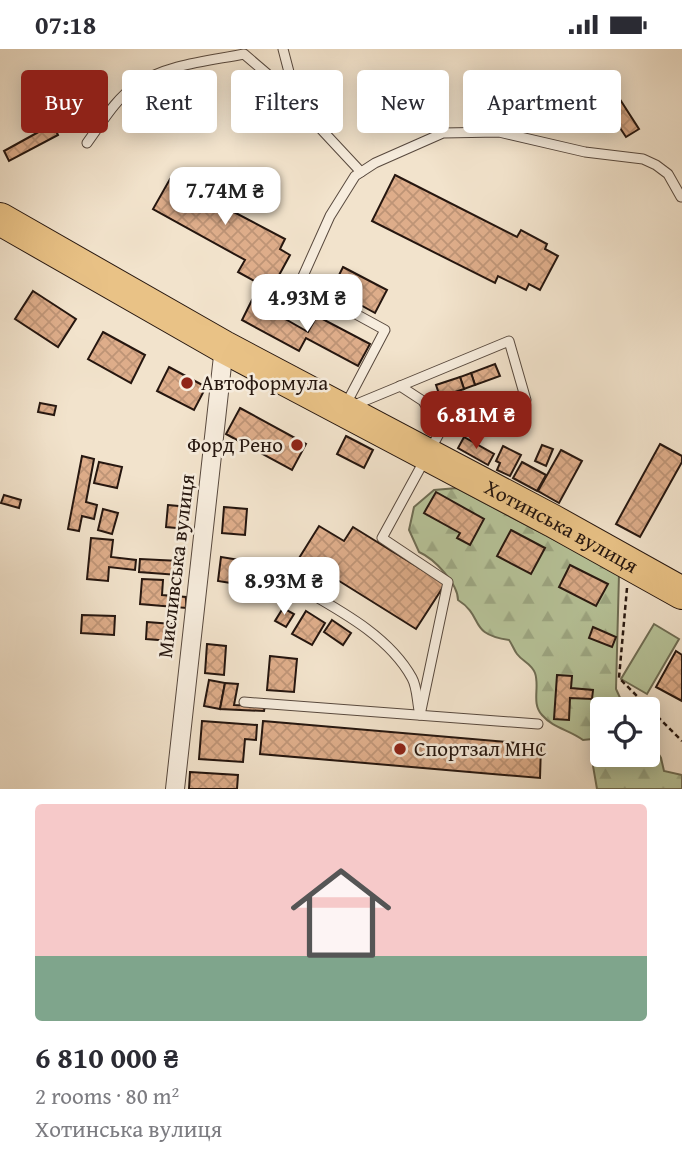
<!DOCTYPE html>
<meta charset="utf-8">
<style>
body{margin:0;font-family:"Gentium Book Plus",serif;background:#f7f7f7;color:#2b2b33;height:100vh;display:flex;flex-direction:column;font-size:26px;white-space:nowrap}
*{box-sizing:border-box;margin:0}
p{font-size:23px;color:#7c7c81}
.icon{flex:none;width:38px;height:38px;fill:none;stroke:currentColor;stroke-width:2;stroke-linecap:round;stroke-linejoin:round}
.map{position:relative;height:740px;overflow:hidden}
.side{display:flex;flex-direction:column;background:#fff;flex:1}
.side>*{flex:none}
.top-card{position:absolute;left:21px;top:21px;width:640px;height:63px;display:flex;gap:14px}
.tools{position:absolute;left:590px;top:648px;display:grid;gap:14px}
.tools a{display:grid;place-items:center;width:70px;height:70px;border-radius:7px;background:#fff;box-shadow:0 4px 18px #0003;font-size:35px}
.price{position:absolute;translate:-50% -60px;padding:0 16px;border-radius:14px;background:#fff;color:#222;font-size:23px;line-height:46px;filter:drop-shadow(0 2px 4px #0008)}
.price::after{content:'';position:absolute;left:50%;top:42px;width:21px;height:16px;margin-left:-10px;background:inherit;clip-path:polygon(0 0,100% 0,50% 100%)}
.price.selected{background:#8f2418;color:#fff}
ul{padding:0;list-style:none}
li{display:grid;align-content:center;gap:14px;height:371px;padding:0 35px}
li span{display:grid;place-items:center;height:217px;border-radius:7px;color:#555}
li>.icon{margin-inline-start:auto}
span .icon{width:126px;height:126px;fill:#fffc;stroke-width:1}
li b{font-size:30px}
.chip{padding:0 24px;border-radius:7px;background:#fff;box-shadow:0 4px 18px #0003;font-size:24px;line-height:63px}
.chip.selected{background:#8f2418;color:#fff}
.status{display:flex;justify-content:space-between;align-items:center;height:49px;padding:0 35px;background:#fff;direction:ltr}
.status svg{height:19px;fill:currentColor}
.map>svg:first-child{display:block}
.forest{fill:url(#forest-firs);stroke:#6e6d54;stroke-width:2}
.pitch{fill:#b7c49a;stroke:#6e6d54;stroke-width:2}
.building{fill:url(#building-cross-hatch);stroke:#25160f;stroke-width:2}
.lines{fill:none;stroke-linecap:round;stroke-linejoin:round}
.lane-casing{stroke:#58493e;stroke-width:11}
.street-casing{stroke:#58493e;stroke-width:20}
.highway-casing{stroke:#25160f;stroke-width:34}
.path{stroke:#25160f;stroke-width:2.5;stroke-dasharray:5 3.5;stroke-linecap:butt}
.lane{stroke:#f7edde;stroke-width:9}
.street{stroke:#f7edde;stroke-width:18}
.highway{stroke:#e9c286;stroke-width:32}
.poi-dot{fill:#8f2418;stroke:#f7edde;stroke-width:2.5}
.labels{text-anchor:middle;stroke-width:5;stroke-linejoin:round;paint-order:stroke}
.poi-label{font-size:21px;fill:#25160f;stroke:#f7edde;text-anchor:start}
.street-label{font-size:21px;fill:#25160f;stroke:#f7edde}
</style>
<div class="status"><b>07:18</b><svg viewBox="0 0 49 12"><path d="M0 12V9h3v3zM5 12V6h3v6zM10 12V3h3v9zM15 12V0h3v12zM26 1h20v11H26zM47 4h2v5h-2z"/></svg></div>
<div class="map">
<svg width="682" height="740" viewBox="0 0 682 740">
<defs>
<pattern id="forest-firs" width="22" height="20" patternUnits="userSpaceOnUse" patternTransform="scale(1.75)"><rect width="22" height="20" fill="#b7c49a"/><path d="M5 1l3.5 6h-7zM16 11l3.5 6h-7z" fill="#9da884"/></pattern>
<pattern id="building-cross-hatch" width="8" height="8" patternUnits="userSpaceOnUse" patternTransform="scale(1.75)"><rect width="8" height="8" fill="#dead8a"/><path d="M0 0l8 8M0 8l8-8" fill="none" stroke="#be9476"/></pattern>
</defs>
<rect width="100%" height="100%" fill="#f2e3cc"/>
<filter id="stains"><feTurbulence type="fractalNoise" baseFrequency=".00286" numOctaves="4"/><feColorMatrix values="0 0 0 0 .2 0 0 0 0 .09 0 0 0 0 .02 0 0 0 .5 -.17"/></filter>
<radialGradient id="worn" r=".72"><stop offset=".6" stop-color="#630" stop-opacity="0"/><stop offset="1" stop-color="#630" stop-opacity=".3"/></radialGradient>
<!-- forest -->
<g class="forest">
<path d="M457,439L619,525L616,640L622,653L621,660H602V689L583,691C570,681 553,679 542,666C531,654 540,638 535,624C531,614 523,613 517,605C514,601 512,595 509,591C467,585 485,568 458,551C458,535 435,510 419,503L409,481L414,458L434,441Z"/>
<polygon points="648,680 656,680 652,694 661,709 664,722 682,726 682,740 597,740 593,717 601,699 602,705 648,705"/>
</g>
<!-- pitch -->
<polygon class="pitch" points="654,575 679,590 647,645 621,630"/>
<!-- building -->
<g class="building">
<polygon points="612,38 639,80 626,88 599,47"/>
<polygon points="53,75 58,86 9,112 4,102"/>
<polygon points="206,123 241,142 230,161 285,190 280,200 290,206 271,241 238,223 245,211 153,160 170,130 194,144"/>
<polygon points="395,126 517,188 521,181 547,195 545,200 558,207 540,241 529,235 526,241 498,227 495,234 372,172"/>
<polygon points="343,218 387,241 375,264 332,240"/>
<polygon points="33,242 76,270 58,298 15,270"/>
<polygon points="252,251 308,283 317,267 370,295 358,317 306,289 299,302 242,271"/>
<polygon points="103,283 145,306 131,334 88,310"/>
<polygon points="495,315 500,327 475,336 471,324"/>
<polygon points="169,318 206,338 194,361 157,342"/>
<polygon points="471,324 475,336 464,340 460,328"/>
<polygon points="460,328 464,340 440,348 436,336"/>
<polygon points="40,354 56,357 54,366 38,363"/>
<polygon points="240,359 306,395 292,421 226,385"/>
<polygon points="346,387 373,401 364,419 337,405"/>
<polygon points="464,388 494,405 488,416 458,399"/>
<polygon points="660,395 682,407 682,413 640,488 616,475"/>
<polygon points="542,396 553,400 546,417 535,412"/>
<polygon points="503,397 521,406 510,427 497,421 500,414 496,412"/>
<polygon points="561,401 582,412 559,454 538,442"/>
<polygon points="82,407 94,410 86,453 97,456 94,470 82,467 79,482 68,480"/>
<polygon points="99,413 122,418 117,439 94,434"/>
<polygon points="522,413 546,426 537,442 513,429"/>
<polygon points="436,443 484,470 470,496 457,489 460,484 424,464"/>
<polygon points="4,446 21,451 19,459 1,454"/>
<polygon points="168,456 189,458 187,480 166,478"/>
<polygon points="224,458 247,460 245,486 222,484"/>
<polygon points="103,460 118,464 112,485 98,481"/>
<polygon points="319,477 344,492 353,478 445,535 416,580 328,525 319,539 291,522"/>
<polygon points="511,481 545,499 531,525 497,507"/>
<polygon points="91,489 113,491 111,508 136,511 135,521 109,518 108,532 87,530"/>
<polygon points="221,508 240,511 237,535 218,532"/>
<polygon points="140,510 179,512 178,526 139,523"/>
<polygon points="570,516 608,535 596,557 559,538"/>
<polygon points="142,530 163,531 162,546 186,548 186,559 140,555"/>
<polygon points="283,559 294,565 286,578 275,572"/>
<polygon points="306,562 325,574 312,596 292,585"/>
<polygon points="82,566 115,567 114,586 81,584"/>
<polygon points="332,571 351,584 343,596 324,583"/>
<polygon points="147,573 172,575 171,592 146,590"/>
<polygon points="593,578 616,588 612,598 589,589"/>
<polygon points="207,595 226,597 224,626 205,624"/>
<polygon points="676,602 682,606 682,652 656,638"/>
<polygon points="270,607 297,610 294,643 267,641"/>
<polygon points="557,626 572,627 571,639 593,641 592,650 570,649 569,671 554,670"/>
<polygon points="209,631 225,634 220,660 204,657"/>
<polygon points="225,634 238,635 234,656 265,657 264,662 220,660"/>
<polygon points="202,672 257,676 256,691 245,690 243,713 199,710"/>
<polygon points="263,672 541,696 540,729 260,705"/>
<polygon points="190,723 238,726 237,740 189,740"/>
</g>
<g class="lines">
<defs>
<g id="lane">
<polyline points="283,0 289,23 279,35 361,123"/>
<path d="M87,94C101,75 116,49 136,36C167,15 208,12 244,5L279,35"/>
<polyline points="299,234 385,281 345,357"/>
<polyline points="286,265 330,167 355,127 375,114 443,84 499,83 585,103 643,110 656,116 668,125 681,148"/>
<polyline points="400,337 423,352 441,381"/>
<polyline points="352,357 509,292 526,351 450,369 441,381 382,489 448,533 420,666"/>
<path d="M299,538C339,561 389,587 412,629C417,638 417,651 419,661"/>
<polyline points="244,653 538,675"/>
</g>
<polyline id="street" points="175,740 224,298"/>
<g id="highway">
<path id="s1" d="M0,170L224,298L553,472L682,544"/>
</g>
</defs>
<!-- lane casing -->
<use href="#lane" class="lane-casing"/>
<!-- street casing -->
<use href="#street" class="street-casing"/>
<!-- highway casing -->
<use href="#highway" class="highway-casing"/>
<!-- path -->
<polyline class="path" points="627,539 619,629 682,692"/>
<!-- lane -->
<use href="#lane" class="lane"/>
<!-- street -->
<use href="#street" class="street"/>
<!-- highway -->
<use href="#highway" class="highway"/>
</g>
<!-- markers -->
<g class="poi-dot">
<circle cx="187" cy="334" r="7"/>
<circle cx="297" cy="396" r="7"/>
<circle cx="400" cy="700" r="7"/>
</g>
<g class="labels">
<!-- poi labels -->
<g class="poi-label">
<text x="201" y="341">Автоформула</text>
<text x="283" y="403" text-anchor="end">Форд Рено</text>
<text x="414" y="707">Спортзал МНС</text>
</g>
<!-- street labels -->
<g class="street-label">
<text dy="7" stroke="none"><textPath href="#s1" startOffset="640">Хотинська вулиця</textPath></text>
<text transform="translate(176 517) rotate(-83)" y="7">Мисливська вулиця</text>
</g>
</g>
<rect width="100%" height="100%" filter="url(#stains)"/>
<rect width="100%" height="100%" fill="url(#worn)"/>
</svg>
<div class="tools">
<a><svg class="icon" aria-label="locate" viewBox="0 0 24 24"><circle cx="12" cy="12" r="6"/><path d="M12 2v4M12 18v4M2 12h4M18 12h4"/></svg></a>
</div>
<b class="price" style="left:225px;top:178px">7.74M ₴</b>
<b class="price" style="left:307px;top:285px">4.93M ₴</b>
<b class="price selected" style="left:476px;top:402px">6.81M ₴</b>
<b class="price" style="left:284px;top:568px">8.93M ₴</b>
<div class="top-card">
<a class="chip selected">Buy</a>
<a class="chip">Rent</a>
<a class="chip">Filters</a>
<a class="chip">New</a>
<a class="chip">Apartment</a>
</div>
</div>
<section class="side">
<ul>
<li><span style="background:linear-gradient(#f6c9c9 70%,#7fa58c 0)"><svg class="icon" aria-label="home" viewBox="0 0 24 24"><path d="M3 11l9-7 9 7M6 9v11h12V9"/></svg></span><div><b>6 810 000 ₴</b><p>2 rooms · 80 m²</p><p>Хотинська вулиця</p></div></li>
</ul>
</section>
